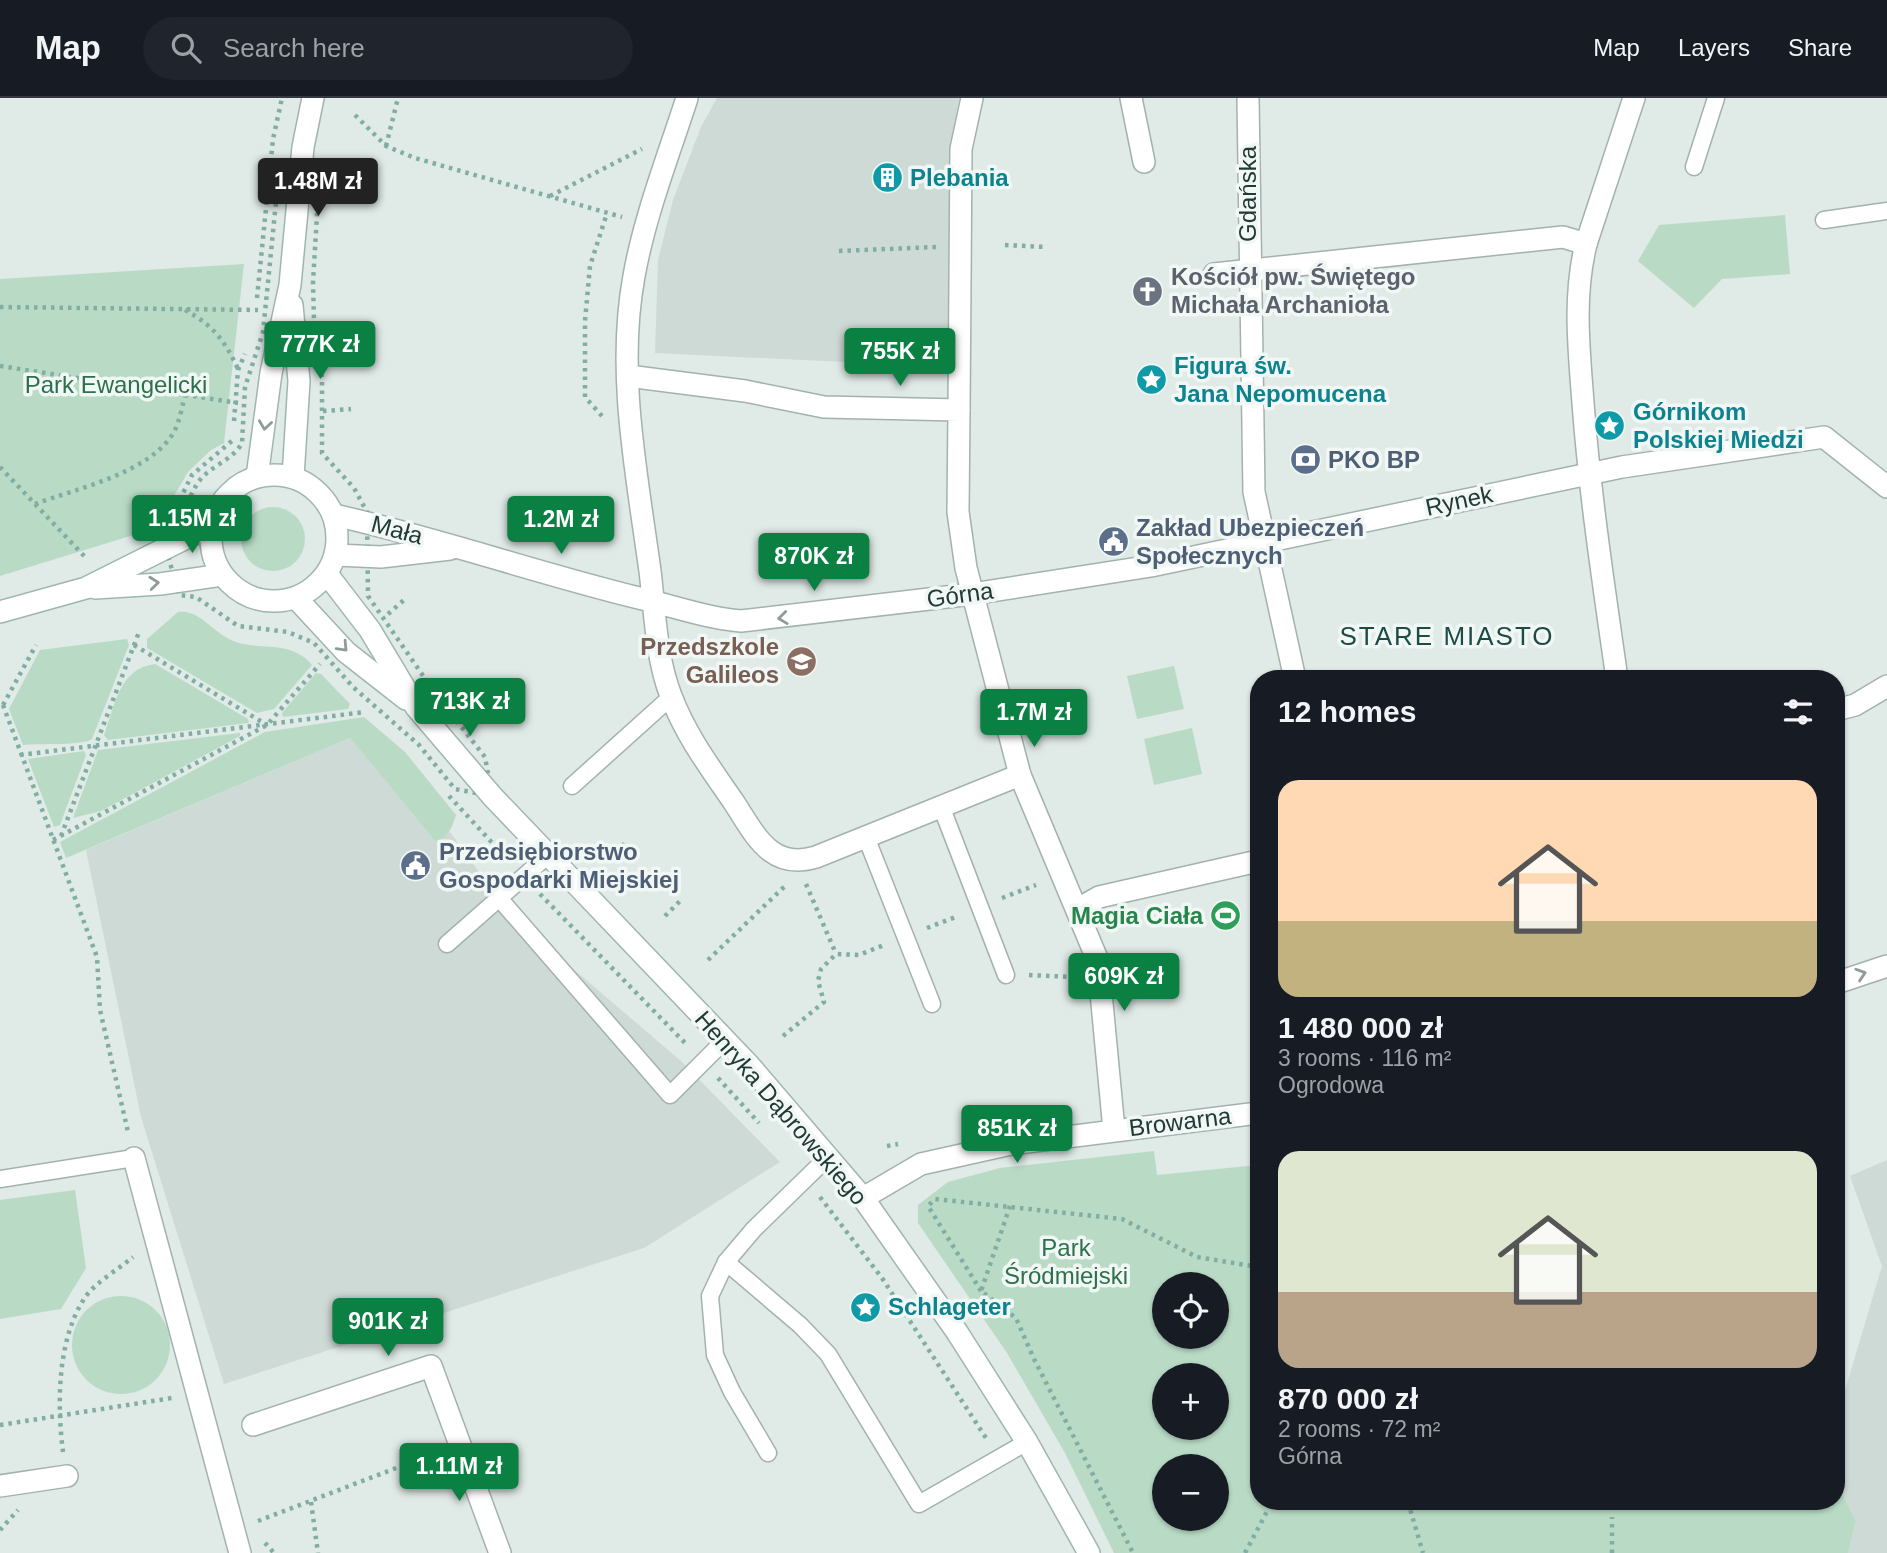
<!DOCTYPE html>
<meta charset="utf-8">
<style>
body{margin:0;font-family:Helvetica,sans-serif;background:#20242c;color:#f1f3f6;height:100vh;display:flex;flex-direction:column;font-size:26px;white-space:nowrap}
*{box-sizing:border-box;margin:0}
p{font-size:23px;color:#9ea1a6}
.icon{flex:none;width:38px;height:38px;fill:none;stroke:currentColor;stroke-width:2;stroke-linecap:round;stroke-linejoin:round}
.map{position:relative;flex:1;overflow:hidden}
.drawer{position:absolute;left:1250px;top:572px;width:595px;height:840px;display:flex;flex-direction:column;background:#171b24;border-radius:28px;box-shadow:0 2px 5px #0004}
.drawer>*{flex:none}
.fabs{position:absolute;left:1152px;top:1174px;display:grid;gap:14px}
.fabs a{display:grid;place-items:center;width:77px;height:77px;border-radius:50%;background:#171b24;box-shadow:0 2px 5px #0004;font-size:35px}
.price{position:absolute;translate:-50% -60px;padding:0 16px;border-radius:7px;background:#0b8043;color:#fff;font-size:23px;line-height:46px;filter:drop-shadow(0 2px 4px #0008)}
.price::after{content:'';position:absolute;left:50%;top:42px;width:21px;height:16px;margin-left:-10px;background:inherit;clip-path:polygon(0 0,100% 0,50% 100%)}
.price.on{background:#222;color:#fff}
ul{padding:0;list-style:none}
li{display:grid;align-content:center;gap:14px;height:371px;padding:0 28px}
li span{display:grid;place-items:center;height:217px;border-radius:21px;color:#555}
li>.icon{margin-inline-start:auto}
span .icon{width:126px;height:126px;fill:#fffc;stroke-width:1}
li b{font-size:30px}
h2{display:flex;justify-content:space-between;align-items:center;height:84px;padding:0 28px;font-size:30px}
header{display:flex;align-items:center;gap:42px;box-sizing:border-box;height:98px;padding:0 35px;background:#171b24;border-bottom:2px solid #363941}
header strong{font-size:33px}
nav{display:flex;gap:38px;margin-inline-start:auto;font-size:24px}
.search{width:490px;height:63px;background:#20242c;display:flex;align-items:center;gap:18px;box-sizing:border-box;padding:0 24px;border-radius:38px;color:#9ea1a6;font-size:26px}
.map>svg:first-child{display:block}
.built{fill:#cedad6}
.green{fill:#b9dbc5;fill-rule:evenodd}
.lines{fill:none;stroke-linecap:round;stroke-linejoin:round}
.lane-casing{stroke:#a3b2ae;stroke-width:19}
.street-casing{stroke:#a3b2ae;stroke-width:24}
.secondary-casing{stroke:#9fb6af;stroke-width:24}
.path{stroke:#81ada3;stroke-width:4.5;stroke-dasharray:3.5 5;stroke-linecap:butt}
.lane{stroke:#fff;stroke-width:16}
.street{stroke:#fff;stroke-width:21}
.secondary{stroke:#fff;stroke-width:21}
.oneway{stroke:#909c9a}
.labels{text-anchor:middle;stroke-width:7;stroke-linejoin:round;paint-order:stroke}
.culture-label{font-size:24px;font-weight:bold;fill:#0d838f;stroke:#f0f7f4;text-anchor:start}
.street-label{font-size:24px;fill:#213a35;stroke:#f0f7f4}
.worship-label{font-size:24px;font-weight:bold;fill:#5b616d;stroke:#f0f7f4;text-anchor:start}
.park-label{font-size:24px;fill:#2d704c;stroke:#f0f7f4}
.service-label{font-size:24px;font-weight:bold;fill:#4e5e75;stroke:#f0f7f4;text-anchor:start}
.education-label{font-size:24px;font-weight:bold;fill:#785e54;stroke:#f0f7f4;text-anchor:end}
.leisure-label{font-size:24px;font-weight:bold;fill:#27864d;stroke:#f0f7f4;text-anchor:end}
.neighbourhood-label{font-size:26px;letter-spacing:2px;fill:#1e4b44;stroke:#f0f7f4}
</style>
<header>
<strong>Map</strong>
<div class="search"><svg class="icon" aria-label="search" viewBox="0 0 24 24"><circle cx="10" cy="10" r="6"/><path d="M15 15l6 6"/></svg>Search here</div>
<nav><a>Map</a><a>Layers</a><a>Share</a></nav>
</header>
<div class="map">
<svg width="1887" height="1455" viewBox="0 0 1887 1455">
<rect width="100%" height="100%" fill="#e0eae7"/>
<!-- built -->
<g class="built">
<polygon points="717,0 959,0 950,47 949,269 655,255 658,162 673,102 701,29"/>
<polygon points="350,640 435,743 450,734 510,817 681,963 780,1064 644,1150 224,1286 141,1019 86,752"/>
<polygon points="1887,1062 1887,1455 1848,1455 1856,1423 1840,1391 1836,1323 1882,1168 1850,1078"/>
</g>
<!-- green -->
<g class="green">
<polygon points="1785,117 1790,176 1722,181 1694,210 1638,163 1659,127"/>
<polygon points="244,166 224,345 211,352 188,374 160,421 140,435 0,478 0,181"/>
<circle cx="273" cy="441" r="32"/>
<path d="M178,514C201,511 214,537 236,544C264,553 291,542 312,567L274,611L257,615L147,550V541Z"/>
<path d="M127,541L129,547L92,641C82,648 40,645 23,647L9,611L40,552Z"/>
<path d="M155,566L248,621L249,625L108,642L104,637C115,608 119,570 155,566Z"/>
<polygon points="1174,568 1184,611 1137,621 1127,578"/>
<polygon points="316,575 321,576 350,606 348,611 283,619 282,615"/>
<path d="M364,619L405,654L456,717C452,729 449,740 435,743L350,640L66,760L60,744L265,634Z"/>
<polygon points="1192,630 1202,676 1154,687 1144,641"/>
<polygon points="240,635 240,638 101,713 73,720 98,652"/>
<polygon points="84,653 86,657 60,727 54,729 28,661"/>
<path d="M1154,1053L1157,1077L1258,1067V1404H1836V1357L1840,1391L1856,1423L1848,1455H1114L1065,1355L1007,1255L918,1125V1107L948,1084L1000,1070ZM1164,1186H1216V1239H1164ZM1164,1278H1216V1330H1164ZM1216,1368V1421H1164V1368Z"/>
<polygon points="75,1092 86,1170 61,1211 0,1221 0,1102"/>
<circle cx="121" cy="1247" r="49"/>
</g>
<g class="lines">
<defs>
<g id="lane">
<polyline points="1694,69 1716,0"/>
<polyline points="1824,122 1887,113"/>
<polyline points="572,688 671,599"/>
<polyline points="941,708 1006,877"/>
<polyline points="866,739 932,906"/>
<polyline points="499,800 670,997 725,942"/>
<polyline points="447,846 547,758"/>
<polyline points="0,1081 134,1060"/>
<polyline points="726,1164 800,1227 828,1256 919,1406 1027,1344"/>
<polyline points="768,1355 732,1294 715,1257 710,1198 726,1164 754,1131 829,1058"/>
</g>
<g id="street">
<path d="M687,0C668,59 645,117 634,178C616,275 637,377 650,473C655,514 656,560 671,598C685,636 711,671 733,703C755,736 770,773 816,759L1020,677"/>
<polyline points="1131,0 1144,64"/>
<polyline points="1248,0 1254,394 1295,581"/>
<path d="M1586,146C1573,199 1579,251 1583,305C1590,398 1604,489 1617,581"/>
<polyline points="1214,176 1563,139 1586,146 1634,0"/>
<polyline points="628,278 745,293 824,309 959,312 958,414 966,470 1020,677 1098,863 1114,1032"/>
<polyline points="959,312 961,51 972,0"/>
<path d="M334,417C438,440 539,476 643,501C676,509 707,520 741,523L972,496L1151,468L1622,369L1824,339L1887,389"/>
<polyline points="336,457 381,459 450,451"/>
<polyline points="1836,612 1855,607 1887,588"/>
<polyline points="1078,811 1099,799 1258,763"/>
<polyline points="1836,885 1887,868"/>
<polyline points="134,1060 240,1455"/>
<polyline points="863,1100 921,1066 1011,1046 1258,1015"/>
<polyline points="253,1327 431,1268 500,1455"/>
<polyline points="0,1388 67,1378"/>
</g>
<g id="secondary">
<polyline points="292,207 299,283 293,379"/>
<circle cx="274" cy="440" r="63"/>
<polyline points="257,379 271,275 290,187 303,49 313,0"/>
<polyline points="327,476 370,532 416,609 492,698 749,967 863,1100 957,1234 1027,1344 1089,1455"/>
<polyline points="95,490 160,486 222,477"/>
<polyline points="296,500 346,554 406,601"/>
<polyline points="0,514 86,490 212,427"/>
</g>
</defs>
<!-- lane casing -->
<use href="#lane" class="lane-casing"/>
<!-- street casing -->
<use href="#street" class="street-casing"/>
<!-- secondary casing -->
<use href="#secondary" class="secondary-casing"/>
<!-- path -->
<g class="path">
<polyline points="355,17 386,48 415,60 622,119"/>
<polyline points="386,48 398,0"/>
<path d="M303,49L318,100L313,184L314,223L322,280V355L354,390L367,414L368,498L437,598L485,659L492,698L455,691L419,647L353,589L314,545L288,534L238,528L196,499L179,497L162,436C186,427 185,401 200,382C211,368 234,361 242,345L245,289L263,234L277,94Z"/>
<polyline points="550,98 642,51"/>
<polyline points="1005,147 1046,149"/>
<polyline points="839,153 936,149"/>
<polyline points="257,200 273,41 282,0"/>
<polyline points="0,209 258,212"/>
<path d="M185,212C213,227 225,243 238,271"/>
<polyline points="0,268 238,305"/>
<polyline points="323,313 351,311"/>
<polyline points="602,318 585,299 585,223 590,168 607,115"/>
<polyline points="234,323 238,272 245,256"/>
<polyline points="0,369 86,460"/>
<path d="M35,406C78,390 150,375 174,334C180,322 182,309 185,297"/>
<polyline points="172,417 192,377 233,342"/>
<polyline points="388,516 404,502"/>
<polyline points="134,547 267,627"/>
<polyline points="3,607 97,859 100,912 128,1034"/>
<polyline points="3,607 36,547"/>
<polyline points="20,657 365,614"/>
<polyline points="449,698 508,762"/>
<polyline points="61,738 139,534"/>
<polyline points="53,742 267,627 320,566"/>
<polyline points="610,760 626,744"/>
<polyline points="806,786 836,856"/>
<polyline points="540,796 688,948"/>
<polyline points="1002,800 1036,787"/>
<polyline points="665,818 682,801"/>
<polyline points="927,830 958,818"/>
<polyline points="708,862 786,787"/>
<polyline points="1029,877 1072,879"/>
<polyline points="783,938 824,904 818,883 821,871 836,856 859,857 884,847"/>
<polyline points="718,980 759,1025"/>
<polyline points="887,1048 898,1046"/>
<polyline points="820,1099 882,1180 986,1340"/>
<polyline points="1010,1108 981,1193 1016,1220 1034,1261 1133,1455"/>
<polyline points="981,1193 928,1108 935,1101 1122,1121 1197,1159 1258,1169"/>
<polyline points="0,1327 172,1300"/>
<path d="M63,1354C57,1307 57,1243 84,1201C94,1185 119,1171 133,1159"/>
<polyline points="311,1404 318,1455"/>
<polyline points="1408,1404 1423,1455"/>
<polyline points="258,1423 404,1367 438,1366"/>
<polyline points="0,1432 18,1412"/>
<polyline points="265,1445 274,1455"/>
<polyline points="1245,1455 1272,1404"/>
<polyline points="1612,1455 1612,1419"/>
</g>
<!-- lane -->
<use href="#lane" class="lane"/>
<!-- street -->
<use href="#street" class="street"/>
<!-- secondary -->
<use href="#secondary" class="secondary"/>
</g>
<!-- one-way arrows -->
<defs><path id="oneway-chevron" d="M-2-3.5L2.5 0L-2 3.5" fill="none" stroke-width="1.6" stroke-linecap="round" stroke-linejoin="round" transform="scale(1.75)"/></defs>
<g class="oneway">
<use href="#oneway-chevron" transform="translate(265 327) rotate(98)"/>
<use href="#oneway-chevron" transform="translate(154 485) rotate(-6)"/>
<use href="#oneway-chevron" transform="translate(783 520) rotate(173)"/>
<use href="#oneway-chevron" transform="translate(343 549) rotate(47)"/>
<use href="#oneway-chevron" transform="translate(1861 876) rotate(-18)"/>
</g>
<!-- icons -->
<defs>
<symbol id="building-disc" viewBox="-11 -11 22 22"><circle r="9.5" fill="#0f9aa8" stroke="#f0f7f4"/><path d="M-4-6H4V6H1V3H-1V6H-4ZM-2.5-4.3h1.7v1.8h-1.7ZM.8-4.3h1.7v1.8H.8ZM-2.5-1h1.7V.8h-1.7ZM.8-1h1.7V.8H.8Z" fill="#fff"/></symbol>
<symbol id="church-disc" viewBox="-11 -11 22 22"><circle r="9.5" fill="#6b7280" stroke="#f0f7f4"/><path d="M-1.2-6h2.4v3.5h3.3v2.4h-3.3V6h-2.4V-.1h-3.3v-2.4h3.3Z" fill="#fff"/></symbol>
<symbol id="sight-disc" viewBox="-11 -11 22 22"><circle r="9.5" fill="#0f9aa8" stroke="#f0f7f4"/><path d="M0-6L1.8-2.2L6-1.7L2.9 1.2L3.7 5.4L0 3.3L-3.7 5.4L-2.9 1.2L-6-1.7L-1.8-2.2Z" fill="#fff"/></symbol>
<symbol id="bank-disc" viewBox="-11 -11 22 22"><circle r="9.5" fill="#5c6f8a" stroke="#f0f7f4"/><path d="M-6-4H6V4H-6ZM0-2.3a2.3 2.3 0 1 0 0 4.6a2.3 2.3 0 1 0 0-4.6Z" fill="#fff"/></symbol>
<symbol id="civic-disc" viewBox="-11 -11 22 22"><circle r="9.5" fill="#5c6f8a" stroke="#f0f7f4"/><path d="M-.6-6.5H3V-4.5H.6V-3L4-1V1h2V6H-6V1h2V-1L-.6-3ZM-1.2 2.5V6h2.4V2.5Z" fill="#fff"/></symbol>
<symbol id="school-disc" viewBox="-11 -11 22 22"><circle r="9.5" fill="#8d6e63" stroke="#f0f7f4"/><path d="M0-5L7-2L0 1L-7-2ZM-4 1L0 2.5L4 1V4Q0 6-4 4Z" fill="#fff"/></symbol>
<symbol id="stadium-disc" viewBox="-11 -11 22 22"><circle r="9.5" fill="#2e9e5b" stroke="#f0f7f4"/><path d="M0-5a6.5 5 0 1 0 0 10a6.5 5 0 1 0 0-10ZM-3.5-1.8h7v3.6h-7Z" fill="#fff"/></symbol>
</defs>
<g fill-rule="evenodd">
<use href="#building-disc" x="870" y="62" width="35" height="35"/>
<use href="#church-disc" x="1130" y="176" width="35" height="35"/>
<use href="#sight-disc" x="1134" y="264" width="35" height="35"/>
<use href="#sight-disc" x="1592" y="310" width="35" height="35"/>
<use href="#bank-disc" x="1288" y="344" width="35" height="35"/>
<use href="#civic-disc" x="1096" y="426" width="35" height="35"/>
<use href="#school-disc" x="784" y="546" width="35" height="35"/>
<use href="#civic-disc" x="398" y="750" width="35" height="35"/>
<use href="#stadium-disc" x="1208" y="800" width="35" height="35"/>
<use href="#sight-disc" x="848" y="1192" width="35" height="35"/>
</g>
<g class="labels">
<!-- culture labels -->
<g class="culture-label">
<text x="910" y="88">Plebania</text>
<text x="1174" y="276">Figura św.<tspan x="1174" dy="28">Jana Nepomucena</tspan></text>
<text x="1633" y="322">Górnikom<tspan x="1633" dy="28">Polskiej Miedzi</tspan></text>
<text x="888" y="1217">Schlageter</text>
</g>
<!-- street labels -->
<g class="street-label">
<text transform="translate(1248 96) rotate(-90)" y="8">Gdańska</text>
<text transform="translate(1459 403) rotate(-12)" y="8">Rynek</text>
<text transform="translate(397 432) rotate(15)" y="8">Mała</text>
<text transform="translate(960 497) rotate(-8)" y="8">Górna</text>
<text transform="translate(781 1010) rotate(49)" y="8">Henryka Dąbrowskiego</text>
<text transform="translate(1180 1024) rotate(-7)" y="8">Browarna</text>
</g>
<!-- worship labels -->
<g class="worship-label">
<text x="1171" y="187">Kościół pw. Świętego<tspan x="1171" dy="28">Michała Archanioła</tspan></text>
</g>
<!-- park labels -->
<g class="park-label">
<text x="116" y="295">Park Ewangelicki</text>
<text x="1066" y="1158">Park<tspan x="1066" dy="28">Śródmiejski</tspan></text>
</g>
<!-- service labels -->
<g class="service-label">
<text x="1328" y="370">PKO BP</text>
<text x="1136" y="438">Zakład Ubezpieczeń<tspan x="1136" dy="28">Społecznych</tspan></text>
<text x="439" y="762">Przedsiębiorstwo<tspan x="439" dy="28">Gospodarki Miejskiej</tspan></text>
</g>
<!-- education labels -->
<g class="education-label">
<text x="779" y="557">Przedszkole<tspan x="779" dy="28">Galileos</tspan></text>
</g>
<!-- leisure labels -->
<g class="leisure-label">
<text x="1203" y="826">Magia Ciała</text>
</g>
<!-- neighbourhood labels -->
<g class="neighbourhood-label">
<text x="1447" y="547">STARE MIASTO</text>
</g>
</g>
</svg>
<div class="fabs">
<a><svg class="icon" aria-label="locate" viewBox="0 0 24 24"><circle cx="12" cy="12" r="6"/><path d="M12 2v4M12 18v4M2 12h4M18 12h4"/></svg></a>
<a>+</a>
<a>−</a>
</div>
<b class="price on" style="left:318px;top:120px">1.48M zł</b>
<b class="price" style="left:320px;top:283px">777K zł</b>
<b class="price" style="left:900px;top:290px">755K zł</b>
<b class="price" style="left:192px;top:457px">1.15M zł</b>
<b class="price" style="left:561px;top:458px">1.2M zł</b>
<b class="price" style="left:814px;top:495px">870K zł</b>
<b class="price" style="left:470px;top:640px">713K zł</b>
<b class="price" style="left:1034px;top:651px">1.7M zł</b>
<b class="price" style="left:1124px;top:915px">609K zł</b>
<b class="price" style="left:1017px;top:1067px">851K zł</b>
<b class="price" style="left:388px;top:1260px">901K zł</b>
<b class="price" style="left:459px;top:1405px">1.11M zł</b>
<section class="drawer">
<h2>12 homes<svg class="icon" aria-label="filters" viewBox="0 0 24 24"><path d="M4 7h16M4 17h16"/><circle cx="9" cy="7" r="2"/><circle cx="15" cy="17" r="2"/></svg></h2>
<ul>
<li><span style="background:linear-gradient(#ffd9b3 65%,#c2b280 0)"><svg class="icon" aria-label="home" viewBox="0 0 24 24"><path d="M3 11l9-7 9 7M6 9v11h12V9"/></svg></span><div><b>1 480 000 zł</b><p>3 rooms · 116 m²</p><p>Ogrodowa</p></div></li>
<li><span style="background:linear-gradient(#dfe7d0 65%,#b9a48a 0)"><svg class="icon" aria-label="home" viewBox="0 0 24 24"><path d="M3 11l9-7 9 7M6 9v11h12V9"/></svg></span><div><b>870 000 zł</b><p>2 rooms · 72 m²</p><p>Górna</p></div></li>
</ul>
</section>
</div>
